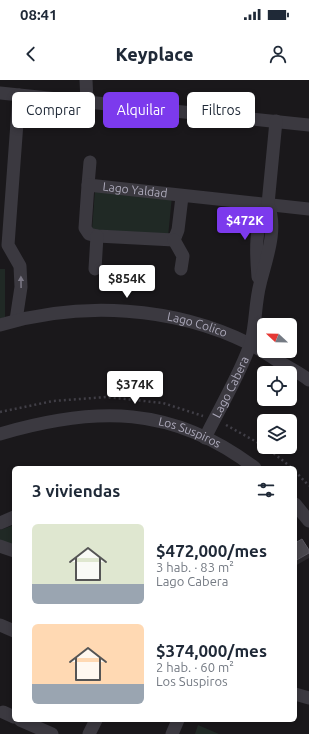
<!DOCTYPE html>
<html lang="es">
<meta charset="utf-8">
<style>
body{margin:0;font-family:Ubuntu,sans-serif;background:#f2f2f3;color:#1f2937;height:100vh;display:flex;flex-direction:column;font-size:15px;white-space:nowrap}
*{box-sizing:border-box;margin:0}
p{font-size:13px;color:#747a83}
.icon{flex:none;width:22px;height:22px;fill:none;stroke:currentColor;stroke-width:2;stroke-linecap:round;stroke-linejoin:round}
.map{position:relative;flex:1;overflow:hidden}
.drawer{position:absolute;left:12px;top:386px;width:285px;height:256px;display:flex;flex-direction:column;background:#fff;border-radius:6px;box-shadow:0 2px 6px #0003}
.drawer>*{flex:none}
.top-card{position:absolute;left:12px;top:12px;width:285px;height:36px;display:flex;gap:8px}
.needle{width:26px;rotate:292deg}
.tools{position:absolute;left:257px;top:238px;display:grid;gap:8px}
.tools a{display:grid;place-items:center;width:40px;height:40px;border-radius:6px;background:#fff;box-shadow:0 2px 6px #0003;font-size:20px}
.price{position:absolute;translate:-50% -34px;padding:0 9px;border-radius:4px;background:#fff;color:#222;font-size:13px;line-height:26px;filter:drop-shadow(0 1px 2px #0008)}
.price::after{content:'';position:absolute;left:50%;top:24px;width:12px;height:9px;margin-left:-6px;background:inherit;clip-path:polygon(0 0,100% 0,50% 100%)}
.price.on{background:#7c3aed;color:#fff}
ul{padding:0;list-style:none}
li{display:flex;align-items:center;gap:12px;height:100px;padding:0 20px}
li span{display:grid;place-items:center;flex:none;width:112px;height:80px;border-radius:6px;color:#555}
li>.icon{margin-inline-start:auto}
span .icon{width:48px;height:48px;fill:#fffc;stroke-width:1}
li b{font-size:17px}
h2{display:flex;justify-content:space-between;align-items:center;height:48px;padding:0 20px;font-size:17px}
.chip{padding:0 14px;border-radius:6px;background:#fff;box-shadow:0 2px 6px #0003;font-size:14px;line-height:36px}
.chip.on{background:#7c3aed;color:#fff}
.status{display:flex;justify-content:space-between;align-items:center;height:28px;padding:0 20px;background:#fff;direction:ltr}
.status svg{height:11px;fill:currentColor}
header{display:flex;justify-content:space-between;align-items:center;height:52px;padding:0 20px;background:#fff;font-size:18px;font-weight:800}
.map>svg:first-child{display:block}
.green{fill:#202925}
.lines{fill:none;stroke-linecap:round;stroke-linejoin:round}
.path{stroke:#413f47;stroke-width:2.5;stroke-dasharray:2 3;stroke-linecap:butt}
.street{stroke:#3b3940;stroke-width:13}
.shaded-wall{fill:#2a282c}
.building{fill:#49474d;stroke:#59575f}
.oneway{fill:#7a7784}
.labels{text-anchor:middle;stroke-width:3;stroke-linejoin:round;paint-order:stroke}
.street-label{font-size:12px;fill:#adaabb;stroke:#151316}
</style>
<div class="status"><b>08:41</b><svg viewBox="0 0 49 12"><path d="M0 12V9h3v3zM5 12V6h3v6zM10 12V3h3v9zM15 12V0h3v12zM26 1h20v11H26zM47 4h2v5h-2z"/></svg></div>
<header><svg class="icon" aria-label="back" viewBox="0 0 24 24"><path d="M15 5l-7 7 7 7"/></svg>Keyplace<svg class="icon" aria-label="person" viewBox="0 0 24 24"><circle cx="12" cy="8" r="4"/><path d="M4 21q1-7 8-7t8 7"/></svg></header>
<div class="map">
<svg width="309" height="654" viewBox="0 0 309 654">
<rect width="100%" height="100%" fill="#1a181b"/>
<!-- green -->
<g class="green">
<polygon points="95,110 172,116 168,157 92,150"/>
<polygon points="0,189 5,189 5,237 0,239"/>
<polygon points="14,445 14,466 0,460 0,450"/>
<polygon points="198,645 219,654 195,654"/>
</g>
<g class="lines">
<!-- path -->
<g class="path">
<polyline points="0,332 53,321 107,317 163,323 203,336"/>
<polyline points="226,345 264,366"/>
<polyline points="266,367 292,388"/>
<polyline points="295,391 309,406"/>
</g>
<!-- street -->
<g class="street">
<polyline points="86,0 87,22"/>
<polyline points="0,13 309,45"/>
<polyline points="88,105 90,82"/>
<path id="s1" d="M182,117L178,150L174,160L97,156L89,154L85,148L88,105L309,129"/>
<polyline points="174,160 183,176 181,189"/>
<polyline points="95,189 97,156"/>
<path d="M258,197C256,174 254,144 268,124"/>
<polyline points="16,240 21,207 20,186 8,165 19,15"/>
<path id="s2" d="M0,245C81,221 174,226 250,264C259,269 269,275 278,281C288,287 300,293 309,300"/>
<path id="s3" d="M0,354C95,326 173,325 255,388"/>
<path id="s4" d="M205,358C219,329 242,291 251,262C256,243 255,223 260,204C266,179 278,150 268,124L276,41"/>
<polyline points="295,424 309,441"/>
<polyline points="0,443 14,437"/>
<polyline points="0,466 14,471"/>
<polyline points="0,545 14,551"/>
<polyline points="295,614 309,618"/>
<polyline points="3,632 14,637"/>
<polyline points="20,640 52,654"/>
<polyline points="89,654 96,640"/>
<polyline points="172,654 178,640"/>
</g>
</g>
<!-- shaded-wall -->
<polygon class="shaded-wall" points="309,473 309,478 295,486 295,481"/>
<!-- building -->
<polygon class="building" points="302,459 309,470 309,473 295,481 295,463"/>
<!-- one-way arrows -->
<defs><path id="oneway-solid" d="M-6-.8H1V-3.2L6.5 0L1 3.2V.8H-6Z"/></defs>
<use class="oneway" href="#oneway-solid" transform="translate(21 202) rotate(-91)"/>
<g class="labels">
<!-- street labels -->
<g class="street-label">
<text dy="4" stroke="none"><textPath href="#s1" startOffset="227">Lago Yaldad</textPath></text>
<text dy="4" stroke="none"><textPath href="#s2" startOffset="200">Lago Colico</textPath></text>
<text dy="4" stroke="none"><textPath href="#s4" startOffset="57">Lago Cabera</textPath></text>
<text dy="4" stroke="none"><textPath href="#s3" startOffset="194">Los Suspiros</textPath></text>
</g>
</g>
</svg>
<div class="tools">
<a><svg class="needle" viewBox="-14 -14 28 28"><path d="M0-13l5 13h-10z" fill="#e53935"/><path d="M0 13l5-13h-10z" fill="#747a83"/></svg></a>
<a><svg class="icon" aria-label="locate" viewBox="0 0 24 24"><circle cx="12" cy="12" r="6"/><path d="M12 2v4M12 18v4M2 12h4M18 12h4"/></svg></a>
<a><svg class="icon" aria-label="layers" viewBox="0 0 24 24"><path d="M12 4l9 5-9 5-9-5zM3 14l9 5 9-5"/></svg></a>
</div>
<b class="price on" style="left:245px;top:161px">$472K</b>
<b class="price" style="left:127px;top:219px">$854K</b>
<b class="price" style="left:135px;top:325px">$374K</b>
<div class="top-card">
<a class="chip">Comprar</a>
<a class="chip on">Alquilar</a>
<a class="chip">Filtros</a>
</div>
<section class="drawer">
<h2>3 viviendas<svg class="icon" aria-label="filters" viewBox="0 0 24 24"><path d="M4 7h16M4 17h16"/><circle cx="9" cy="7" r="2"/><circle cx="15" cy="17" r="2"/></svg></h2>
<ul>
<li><span style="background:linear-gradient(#dfe7d0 75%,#9aa5b1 0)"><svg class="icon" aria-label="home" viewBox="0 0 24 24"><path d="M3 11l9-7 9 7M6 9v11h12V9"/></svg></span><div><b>$472,000/mes</b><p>3 hab. · 83 m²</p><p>Lago Cabera</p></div></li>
<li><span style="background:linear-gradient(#ffd9b3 75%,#9aa5b1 0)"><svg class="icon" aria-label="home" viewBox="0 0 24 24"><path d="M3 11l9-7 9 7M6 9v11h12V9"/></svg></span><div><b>$374,000/mes</b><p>2 hab. · 60 m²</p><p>Los Suspiros</p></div></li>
</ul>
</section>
</div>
